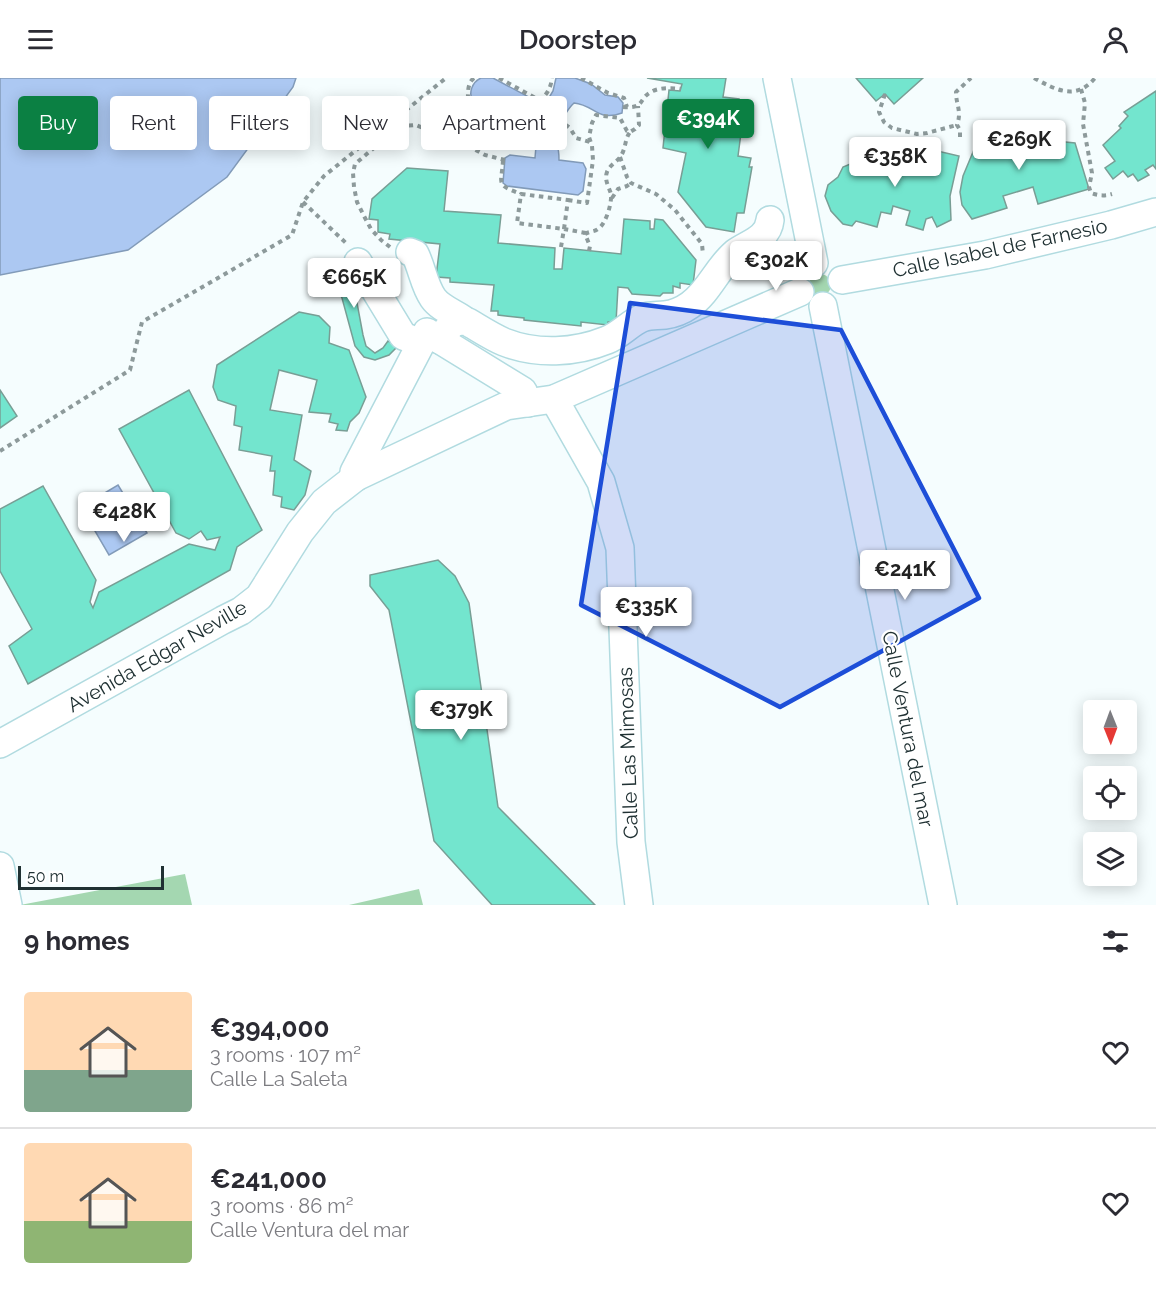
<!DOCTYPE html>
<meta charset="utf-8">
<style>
body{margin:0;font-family:Raleway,sans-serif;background:#f7f7f7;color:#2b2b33;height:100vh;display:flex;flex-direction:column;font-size:22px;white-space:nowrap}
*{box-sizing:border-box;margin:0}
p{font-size:20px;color:#7c7c81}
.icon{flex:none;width:33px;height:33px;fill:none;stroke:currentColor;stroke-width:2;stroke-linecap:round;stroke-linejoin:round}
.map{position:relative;height:827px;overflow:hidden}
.side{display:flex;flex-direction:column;background:#fff;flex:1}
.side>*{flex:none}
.hud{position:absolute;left:18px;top:18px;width:600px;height:54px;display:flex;gap:12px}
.needle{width:39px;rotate:179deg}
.tools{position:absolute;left:1083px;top:622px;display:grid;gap:12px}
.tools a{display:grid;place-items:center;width:54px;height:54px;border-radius:6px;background:#fff;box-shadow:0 3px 15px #0003;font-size:30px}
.scale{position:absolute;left:18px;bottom:15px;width:146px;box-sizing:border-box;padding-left:6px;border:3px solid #203133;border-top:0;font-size:16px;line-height:21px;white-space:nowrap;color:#203133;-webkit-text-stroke:4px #fff;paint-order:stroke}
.price{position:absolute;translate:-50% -51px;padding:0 14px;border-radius:6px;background:#fff;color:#222;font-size:20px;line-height:39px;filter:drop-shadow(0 2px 3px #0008)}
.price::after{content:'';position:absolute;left:50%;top:36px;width:18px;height:14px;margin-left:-9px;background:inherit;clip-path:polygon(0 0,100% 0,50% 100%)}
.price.selected{background:#0b8043;color:#fff}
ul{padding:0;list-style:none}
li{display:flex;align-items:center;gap:18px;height:150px;padding:0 24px}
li+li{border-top:2px solid #e1e1e2}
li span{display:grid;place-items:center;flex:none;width:168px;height:120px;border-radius:6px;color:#555}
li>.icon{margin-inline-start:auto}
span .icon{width:72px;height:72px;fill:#fffc;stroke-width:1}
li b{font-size:26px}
h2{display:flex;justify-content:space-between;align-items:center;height:72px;padding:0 24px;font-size:26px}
.tag{padding:0 21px;border-radius:6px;background:#fff;box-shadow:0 3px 15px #0003;font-size:21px;line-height:54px}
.tag.selected{background:#0b8043;color:#fff}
header{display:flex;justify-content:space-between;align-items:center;height:78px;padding:0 24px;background:#fff;font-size:27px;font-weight:600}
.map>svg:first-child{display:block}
.green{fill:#a4d7b1}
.water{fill:#acc8f2;stroke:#829bb9;stroke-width:1.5}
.building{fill:#73e5ce;stroke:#789e95;stroke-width:1.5}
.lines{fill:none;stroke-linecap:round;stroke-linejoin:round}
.minor-casing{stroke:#b1dbe0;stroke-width:30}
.path{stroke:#8d9a9b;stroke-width:4;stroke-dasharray:4.5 4.5;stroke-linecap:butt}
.minor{stroke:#fff;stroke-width:27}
.marked{fill:#1d4ed8;fill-opacity:0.2;stroke:#1d4ed8;stroke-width:4.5;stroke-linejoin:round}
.labels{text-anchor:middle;stroke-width:4.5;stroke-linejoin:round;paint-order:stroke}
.street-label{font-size:20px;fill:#203133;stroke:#fff}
</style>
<header><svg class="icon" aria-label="menu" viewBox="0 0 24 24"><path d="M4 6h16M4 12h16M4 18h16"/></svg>Doorstep<svg class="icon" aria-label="person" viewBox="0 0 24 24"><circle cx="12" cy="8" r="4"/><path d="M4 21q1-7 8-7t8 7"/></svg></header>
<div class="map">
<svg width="1156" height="827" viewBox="0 0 1156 827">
<rect width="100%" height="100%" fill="#f5fdfe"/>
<!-- green -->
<g class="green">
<circle cx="820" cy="207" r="11"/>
<polygon points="185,796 192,827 20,827"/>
<polygon points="419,811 423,827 349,827"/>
</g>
<!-- water -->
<g class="water">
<polygon points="0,0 296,0 293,9 227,99 128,172 0,197"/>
<path d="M481,0H493L540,25L547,23L553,13L556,0H575L591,6L605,17L618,19L623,25L622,35C597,44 595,27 574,25C566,32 563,42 557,50C550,50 541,50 535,54C531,57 529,61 523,64C518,61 516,57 511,54C505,50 498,49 491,47C487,42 484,36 480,31C478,29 475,27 473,24C468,15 472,4 481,0Z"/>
<path d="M543,62C558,61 559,70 559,82L583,85L586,91L583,113L578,117L507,108L503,105L505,80L510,77L535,80L536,68Z"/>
<polygon points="118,407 147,455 109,477 81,429"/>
</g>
<!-- building -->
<g class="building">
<polygon points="647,0 726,0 723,19 739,21 736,54 741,55 738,78 751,80 749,89 752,89 744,135 737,135 734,154 706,149 678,114 686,75 663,70 669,12 680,13 682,6"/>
<polygon points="856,0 923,0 894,26 885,16 876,23"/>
<polygon points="1156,13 1156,91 1153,87 1145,92 1149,97 1138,103 1133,96 1128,99 1123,93 1113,101 1105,90 1115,83 1103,67 1121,50 1119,48 1128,38 1124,34"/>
<polygon points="1002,53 1034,53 1046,62 1075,65 1089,111 1038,126 1033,109 1003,118 1007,130 972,141 962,127 960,114 963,98 978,62"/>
<polygon points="916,68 959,78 950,118 951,142 937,149 932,139 926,141 923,152 906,147 910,133 893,128 891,136 881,134 877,149 856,143 852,148 843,146 831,133 825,118 828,107 838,99 843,89 855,84 873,83 881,72 902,75 908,70"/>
<polygon points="407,90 448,93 444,133 501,137 498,165 555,170 554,191 562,191 564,170 621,176 624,141 650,143 650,151 654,151 655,141 663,142 696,182 693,207 680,205 680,210 673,208 673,215 663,215 660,218 632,216 628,210 618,209 616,244 608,244 608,247 581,244 581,248 524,242 524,240 498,237 498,233 491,233 494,207 450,204 450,200 436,199 440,166 389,161 390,156 378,154 378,142 369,141 372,121"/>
<polygon points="337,183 348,187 358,213 357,225 363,257 366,268 375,275 383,270 388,263 398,268 389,277 375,282 364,279 355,268 342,220 325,189"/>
<polygon points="299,234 319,238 330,249 329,265 349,272 366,319 359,335 350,344 347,353 336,352 338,346 329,344 331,336 309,334 317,302 279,292 270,332 302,337 294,382 311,393 305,417 294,432 281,429 282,419 273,417 275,393 270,393 272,378 239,372 242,349 234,347 236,328 218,322 213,309 217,287"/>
<polygon points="0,312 17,338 0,350"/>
<polygon points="189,312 262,452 237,469 230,492 28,606 9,568 32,551 0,493 0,431 43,408 96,502 90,524 93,530 99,514 189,466 215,472 220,459 207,462 201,453 189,461 176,455 119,351"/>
<polygon points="438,482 455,498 469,525 498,729 595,827 492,827 434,763 389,532 370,508 370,497"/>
</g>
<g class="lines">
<defs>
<g id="minor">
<polyline points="777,0 814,185"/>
<path d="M410,174L415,176C422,190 424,207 433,220C440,230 454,235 464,242"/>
<polyline points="358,184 403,258 421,265"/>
<polyline points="842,202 985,177 1111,147 1156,134"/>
<polyline points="823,228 943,827"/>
<path d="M440,262C448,250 453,240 468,244C480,251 492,259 504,264C537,277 575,275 607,262C620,257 630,245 642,240C650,237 656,238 665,237C673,236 683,232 690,227C709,214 717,190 735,175C749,165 768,161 770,142"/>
<polyline points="554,321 601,404 620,470 631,764 639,827"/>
<polyline points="356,399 354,394 427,254 523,313 528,325"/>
<polyline points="0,666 223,542 241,533 259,519 300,454 324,424 356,399 506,328 554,321 800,214"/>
<polyline points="0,788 8,827"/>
</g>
</defs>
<!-- minor casing -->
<use href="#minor" class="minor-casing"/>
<!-- path -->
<g class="path">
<path d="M474,0C467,5 468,16 468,23L488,48L493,51L509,56L518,64L525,66C531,63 535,56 541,54C550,50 557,53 566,47L570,50L576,60L590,64"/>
<path d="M499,0L539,22C547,18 551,9 552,0"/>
<polyline points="581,0 608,15 624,20 627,29"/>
<path d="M1034,0C1056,12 1076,23 1095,0"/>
<path d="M1081,11L1085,25L1083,46L1092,95L1089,109L1091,115C1099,118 1105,118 1112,116"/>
<polyline points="885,16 879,34 884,44 892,50 917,56 927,55 957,47"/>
<path d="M623,29C645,31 638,21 651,14C659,9 672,10 681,11"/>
<path d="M960,59V52L957,47C962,33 956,27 956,14L971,0"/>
<polyline points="620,79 627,99 631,105 656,116 675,132 702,166 703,177"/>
<path d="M503,82C502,106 494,106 521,116"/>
<polygon points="521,116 568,122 564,151 517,145"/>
<polyline points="612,120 618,111 627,108 631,105"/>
<polyline points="568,122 587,125 593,82 592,68 589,59 592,45 596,37 620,40 627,53 630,54 635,51 639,47 638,28"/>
<polyline points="303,124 348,167"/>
<polyline points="390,169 381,162 371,151 364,138 357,124 354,109 353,95 355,86 388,58 404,48 416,47 468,68 485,77 505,82"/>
<polyline points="561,169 564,151 586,155"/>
<path d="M589,173L590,168L585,156C590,153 594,154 598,151C606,146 612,125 611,116C609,109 604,102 607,94C610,86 619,83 622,76C626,68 625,61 630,54"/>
<polyline points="0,373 130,292 142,244 292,157 303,124 324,98 446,0"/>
</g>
<!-- minor -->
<use href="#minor" class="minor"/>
</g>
<!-- marked area -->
<path class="marked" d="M630,225L841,252L979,520L780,629L581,527Z"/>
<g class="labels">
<!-- street labels -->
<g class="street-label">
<text transform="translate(1000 170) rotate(-12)" y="7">Calle Isabel de Farnesio</text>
<text transform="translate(157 578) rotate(-30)" y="7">Avenida Edgar Neville</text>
<text transform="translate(908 651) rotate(79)" y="7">Calle Ventura del mar</text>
<text transform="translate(628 675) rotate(-92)" y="7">Calle Las Mimosas</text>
</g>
</g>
</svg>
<div class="tools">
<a><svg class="needle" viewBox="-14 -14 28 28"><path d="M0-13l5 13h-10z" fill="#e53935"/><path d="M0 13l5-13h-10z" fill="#7c7c81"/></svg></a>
<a><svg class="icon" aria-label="locate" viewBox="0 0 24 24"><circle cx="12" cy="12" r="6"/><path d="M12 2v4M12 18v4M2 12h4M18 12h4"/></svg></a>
<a><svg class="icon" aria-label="layers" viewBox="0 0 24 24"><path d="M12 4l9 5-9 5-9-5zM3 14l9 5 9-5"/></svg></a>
</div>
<div class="scale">50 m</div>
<b class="price selected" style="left:708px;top:72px">€394K</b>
<b class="price" style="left:1019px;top:93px">€269K</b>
<b class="price" style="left:895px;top:110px">€358K</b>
<b class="price" style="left:776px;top:214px">€302K</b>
<b class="price" style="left:354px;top:231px">€665K</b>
<b class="price" style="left:124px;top:465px">€428K</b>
<b class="price" style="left:905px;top:523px">€241K</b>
<b class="price" style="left:646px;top:560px">€335K</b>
<b class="price" style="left:461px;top:663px">€379K</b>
<div class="hud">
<a class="tag selected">Buy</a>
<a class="tag">Rent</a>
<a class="tag">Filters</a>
<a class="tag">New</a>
<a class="tag">Apartment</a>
</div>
</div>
<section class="side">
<h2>9 homes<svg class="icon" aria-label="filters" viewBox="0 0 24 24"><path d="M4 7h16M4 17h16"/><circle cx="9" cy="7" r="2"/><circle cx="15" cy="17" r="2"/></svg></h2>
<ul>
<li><span style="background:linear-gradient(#ffd9b3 65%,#7fa58c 0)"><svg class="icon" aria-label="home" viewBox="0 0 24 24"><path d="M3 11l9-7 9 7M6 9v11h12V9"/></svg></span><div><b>€394,000</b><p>3 rooms · 107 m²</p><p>Calle La Saleta</p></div><svg class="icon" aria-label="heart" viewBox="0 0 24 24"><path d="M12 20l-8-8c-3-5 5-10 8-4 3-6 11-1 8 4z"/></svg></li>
<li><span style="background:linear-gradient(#ffd9b3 65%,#8fb573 0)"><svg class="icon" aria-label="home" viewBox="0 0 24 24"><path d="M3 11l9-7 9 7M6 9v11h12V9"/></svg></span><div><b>€241,000</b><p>3 rooms · 86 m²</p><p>Calle Ventura del mar</p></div><svg class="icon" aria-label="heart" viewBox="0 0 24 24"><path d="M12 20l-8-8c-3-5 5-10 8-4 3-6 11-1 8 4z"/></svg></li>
</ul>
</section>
